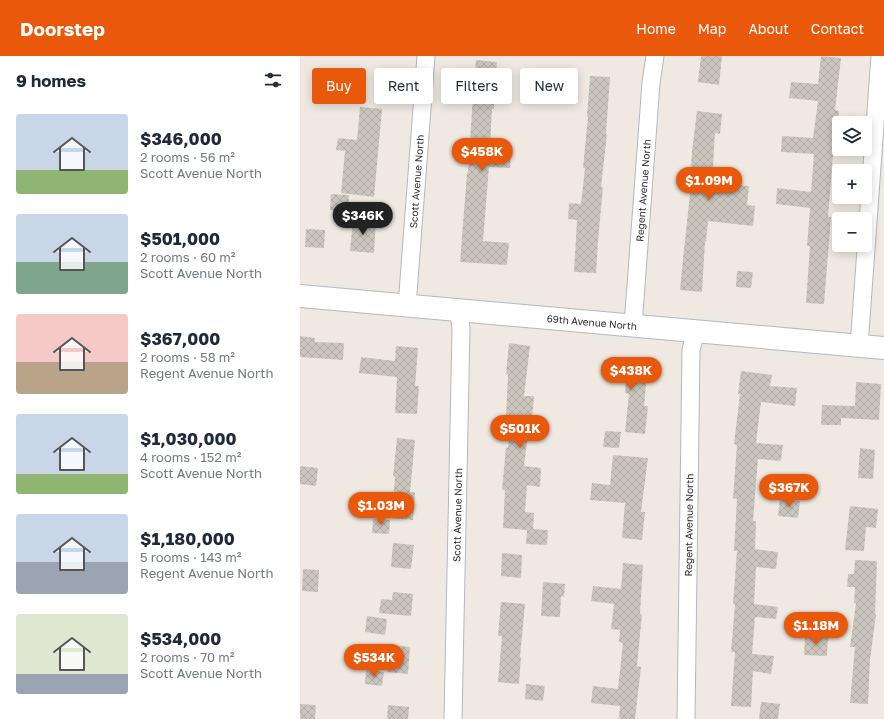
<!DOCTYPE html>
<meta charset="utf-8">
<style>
body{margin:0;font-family:"Golos Text",sans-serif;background:#f2f2f3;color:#1f2937;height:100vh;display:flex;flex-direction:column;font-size:15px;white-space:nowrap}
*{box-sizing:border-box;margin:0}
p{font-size:13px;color:#747a83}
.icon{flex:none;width:22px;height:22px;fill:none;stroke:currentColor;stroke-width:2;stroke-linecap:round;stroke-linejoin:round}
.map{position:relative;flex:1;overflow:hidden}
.drawer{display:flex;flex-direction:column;background:#fff;width:300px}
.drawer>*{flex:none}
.guide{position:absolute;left:12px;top:12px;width:380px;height:36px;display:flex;gap:8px}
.fabs{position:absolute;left:532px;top:60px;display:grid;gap:8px}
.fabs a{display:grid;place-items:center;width:40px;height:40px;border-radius:4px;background:#fff;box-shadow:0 2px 10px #0003;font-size:20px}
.price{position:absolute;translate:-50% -34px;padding:0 9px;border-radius:14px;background:#ea580c;color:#fff;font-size:13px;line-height:26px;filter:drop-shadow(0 1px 2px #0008)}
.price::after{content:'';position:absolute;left:50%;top:24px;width:12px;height:9px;margin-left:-6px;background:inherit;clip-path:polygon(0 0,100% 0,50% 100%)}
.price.current{background:#222;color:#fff}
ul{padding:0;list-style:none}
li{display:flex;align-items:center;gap:12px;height:100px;padding:0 16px}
li span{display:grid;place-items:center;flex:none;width:112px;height:80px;border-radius:4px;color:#555}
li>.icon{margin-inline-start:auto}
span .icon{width:48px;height:48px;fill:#fffc;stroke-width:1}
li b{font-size:17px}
h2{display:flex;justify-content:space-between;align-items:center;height:48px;padding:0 16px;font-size:17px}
.tag{padding:0 14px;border-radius:4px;background:#fff;box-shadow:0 2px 10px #0003;font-size:14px;line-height:36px}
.tag.current{background:#ea580c;color:#fff}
header{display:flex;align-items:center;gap:24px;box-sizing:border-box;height:56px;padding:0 20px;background:#ea580c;color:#fff}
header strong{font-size:19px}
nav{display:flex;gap:22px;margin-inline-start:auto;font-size:14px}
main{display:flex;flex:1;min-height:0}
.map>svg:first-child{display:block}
.building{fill:url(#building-cross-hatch)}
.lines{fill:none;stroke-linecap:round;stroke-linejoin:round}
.street-casing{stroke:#b4b7c1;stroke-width:19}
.secondary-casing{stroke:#b4b7c1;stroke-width:24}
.street{stroke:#fff;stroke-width:17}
.secondary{stroke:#fff;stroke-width:22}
.labels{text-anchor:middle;stroke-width:3;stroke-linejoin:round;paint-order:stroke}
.street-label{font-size:10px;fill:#2e2e2e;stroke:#fff}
</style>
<header>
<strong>Doorstep</strong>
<nav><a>Home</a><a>Map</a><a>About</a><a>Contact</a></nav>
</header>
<main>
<section class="drawer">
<h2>9 homes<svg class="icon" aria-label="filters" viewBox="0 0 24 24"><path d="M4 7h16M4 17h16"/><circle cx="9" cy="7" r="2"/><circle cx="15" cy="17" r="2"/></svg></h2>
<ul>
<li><span style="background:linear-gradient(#c9d6e8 70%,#8fb573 0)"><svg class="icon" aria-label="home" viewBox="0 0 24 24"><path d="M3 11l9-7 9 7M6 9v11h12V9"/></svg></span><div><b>$346,000</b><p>2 rooms · 56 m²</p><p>Scott Avenue North</p></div></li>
<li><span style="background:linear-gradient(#c9d6e8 60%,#7fa58c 0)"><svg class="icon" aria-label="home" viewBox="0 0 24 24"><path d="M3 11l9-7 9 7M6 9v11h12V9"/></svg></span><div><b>$501,000</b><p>2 rooms · 60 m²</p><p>Scott Avenue North</p></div></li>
<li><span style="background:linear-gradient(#f6c9c9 60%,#b9a48a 0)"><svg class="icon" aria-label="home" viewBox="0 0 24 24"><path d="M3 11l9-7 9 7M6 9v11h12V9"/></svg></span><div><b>$367,000</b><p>2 rooms · 58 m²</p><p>Regent Avenue North</p></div></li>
<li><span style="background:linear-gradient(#c9d6e8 75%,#8fb573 0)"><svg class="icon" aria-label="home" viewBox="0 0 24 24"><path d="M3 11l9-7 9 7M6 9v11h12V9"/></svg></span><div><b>$1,030,000</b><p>4 rooms · 152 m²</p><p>Scott Avenue North</p></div></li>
<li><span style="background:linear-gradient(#c9d6e8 60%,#9aa5b1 0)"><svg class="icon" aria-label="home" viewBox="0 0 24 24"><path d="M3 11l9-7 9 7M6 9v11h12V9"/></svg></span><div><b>$1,180,000</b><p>5 rooms · 143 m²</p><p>Regent Avenue North</p></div></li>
<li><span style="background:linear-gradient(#dfe7d0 75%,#9aa5b1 0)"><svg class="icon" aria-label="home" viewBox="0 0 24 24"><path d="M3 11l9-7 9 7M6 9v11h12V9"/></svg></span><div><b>$534,000</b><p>2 rooms · 70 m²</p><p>Scott Avenue North</p></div></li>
</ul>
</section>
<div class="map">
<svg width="584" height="663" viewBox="0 0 584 663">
<defs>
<pattern id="building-cross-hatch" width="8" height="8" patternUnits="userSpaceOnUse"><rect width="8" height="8" fill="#cbc7bf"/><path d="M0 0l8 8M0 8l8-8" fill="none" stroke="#afaba4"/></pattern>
</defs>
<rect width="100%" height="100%" fill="#efe9e1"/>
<!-- building -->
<g class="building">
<polygon points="401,0 422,0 419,29 398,26"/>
<polygon points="521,0 541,2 535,54 539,55 535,86 534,86 528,161 531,161 524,248 506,247 510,190 507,190 510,152 476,148 477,132 511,136 514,98 481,96 482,80 513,82 518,45 489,42 491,26 518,28"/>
<polygon points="176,4 197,6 194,53 192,53 190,91 192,91 191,94 211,95 210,112 189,111 183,185 209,187 207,209 160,206 167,117 168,117 172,54"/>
<polygon points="290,20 310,21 306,78 307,78 301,131 303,131 298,185 296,217 274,216 277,164 268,163 269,147 281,148 285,112 283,112 288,61 287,60"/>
<polygon points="60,51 82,53 74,141 41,137 45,95 36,94 38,82 57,84"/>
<polygon points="397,55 422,58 420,78 415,77 412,127 449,130 447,149 455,150 453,170 408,165 406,186 405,186 402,236 380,234 383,203 391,129 390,129 392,95"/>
<polygon points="31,138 49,139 48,156 30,154"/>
<polygon points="53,163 76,165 74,197 50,195"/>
<polygon points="6,173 25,174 24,192 5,191"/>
<polygon points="437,215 453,216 451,232 436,231"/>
<polygon points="0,280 15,282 15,286 44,287 43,304 0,301"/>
<polygon points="209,287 230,290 224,340 234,340 232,363 230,363 224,410 241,412 240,431 227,429 225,456 234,457 233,473 248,474 247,489 226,488 227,474 203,472 205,434 202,434 206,391 208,392 211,362 206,362 208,319 206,318"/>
<polygon points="96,290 118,292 115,330 119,330 117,358 95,357 97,321 59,317 61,301 95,305"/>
<polygon points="304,304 328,306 328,305 348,307 344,350 348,350 345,378 325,376 329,338 325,337 326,324 303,322"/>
<polygon points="441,315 472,319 470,330 497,332 495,350 461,346 456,387 483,389 481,405 458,403 453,465 456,465 455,493 478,496 476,513 456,511 454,548 478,551 476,563 455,561 452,598 474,600 471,618 453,615 451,651 431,650 435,596 431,596 435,548 433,548 437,495 434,495 437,443 433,442 437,389 434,388 440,338 438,338"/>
<polygon points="556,326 581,328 579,364 541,362 541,369 521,369 522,349 555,350"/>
<polygon points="305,375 321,376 319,392 303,391"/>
<polygon points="97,382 115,384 110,436 115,436 113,464 92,462 95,421 93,420"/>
<polygon points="560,392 575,394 573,423 558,422"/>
<polygon points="313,399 348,402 341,456 345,456 342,484 322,482 325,447 290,444 292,427 310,429"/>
<polygon points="0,410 18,412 16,430 0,428"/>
<polygon points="480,443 500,445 498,462 478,460"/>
<polygon points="550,450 578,453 576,472 566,471 564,495 545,494"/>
<polygon points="73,463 90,464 89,478 72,477"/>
<polygon points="93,487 114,489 111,513 91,511"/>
<polygon points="202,497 222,499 221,522 201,520"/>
<polygon points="555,504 577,505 575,558 576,558 570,604 568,648 550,647 555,591 550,591 556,547 554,547 555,531 547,531 548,518 554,518"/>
<polygon points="323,507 343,509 340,558 342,558 337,610 341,611 335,663 319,663 320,650 291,647 293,630 318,633 323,587 319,586 320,574 311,573 314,548 291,545 293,530 321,533"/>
<polygon points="3,513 19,514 18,536 2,535"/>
<polygon points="243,526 265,528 264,541 261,540 260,561 241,560"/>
<polygon points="93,536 113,538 111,560 79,557 81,543 92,544"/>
<polygon points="201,546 225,548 220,601 221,601 219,628 198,626 202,580 198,580"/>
<polygon points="67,560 87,563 85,579 65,576"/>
<polygon points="505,579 528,580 527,600 504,599"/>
<polygon points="90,589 110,591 108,618 88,616"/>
<polygon points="66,614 84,616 82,630 65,628"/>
<polygon points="226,628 245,630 243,645 225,643"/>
<polygon points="461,646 480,648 478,663 459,663"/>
<polygon points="0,648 16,649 15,663 0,663"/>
<polygon points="88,649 109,651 108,663 87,663"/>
</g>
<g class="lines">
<defs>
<g id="street">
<path id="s1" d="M107,250L126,0"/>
<path id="s2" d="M333,270L351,27L355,0"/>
<polyline points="559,290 580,0"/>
<path id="s3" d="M153,663L161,273L159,255"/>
<path id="s4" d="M386,663L391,294L396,275"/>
</g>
<g id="secondary">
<path id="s5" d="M0,240L584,292"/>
</g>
</defs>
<!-- street casing -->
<use href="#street" class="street-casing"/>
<!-- secondary casing -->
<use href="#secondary" class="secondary-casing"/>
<!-- street -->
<use href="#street" class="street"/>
<!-- secondary -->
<use href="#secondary" class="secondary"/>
</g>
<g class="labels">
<!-- street labels -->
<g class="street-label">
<text dy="4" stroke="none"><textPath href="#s1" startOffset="125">Scott Avenue North</textPath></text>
<text dy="4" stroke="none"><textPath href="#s2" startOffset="136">Regent Avenue North</textPath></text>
<text dy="4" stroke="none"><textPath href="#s5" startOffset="293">69th Avenue North</textPath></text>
<text dy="4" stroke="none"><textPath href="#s3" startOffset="204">Scott Avenue North</textPath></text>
<text dy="4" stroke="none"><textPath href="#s4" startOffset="194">Regent Avenue North</textPath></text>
</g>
</g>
</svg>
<div class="fabs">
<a><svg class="icon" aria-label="layers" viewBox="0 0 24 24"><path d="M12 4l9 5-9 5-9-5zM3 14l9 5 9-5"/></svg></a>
<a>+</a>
<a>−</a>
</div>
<b class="price" style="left:182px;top:116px">$458K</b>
<b class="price" style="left:409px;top:145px">$1.09M</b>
<b class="price current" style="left:63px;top:180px">$346K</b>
<b class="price" style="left:331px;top:335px">$438K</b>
<b class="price" style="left:220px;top:393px">$501K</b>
<b class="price" style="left:489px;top:452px">$367K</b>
<b class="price" style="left:81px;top:470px">$1.03M</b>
<b class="price" style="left:516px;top:590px">$1.18M</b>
<b class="price" style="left:74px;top:622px">$534K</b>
<div class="guide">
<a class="tag current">Buy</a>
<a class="tag">Rent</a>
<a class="tag">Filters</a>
<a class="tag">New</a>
</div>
</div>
</main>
